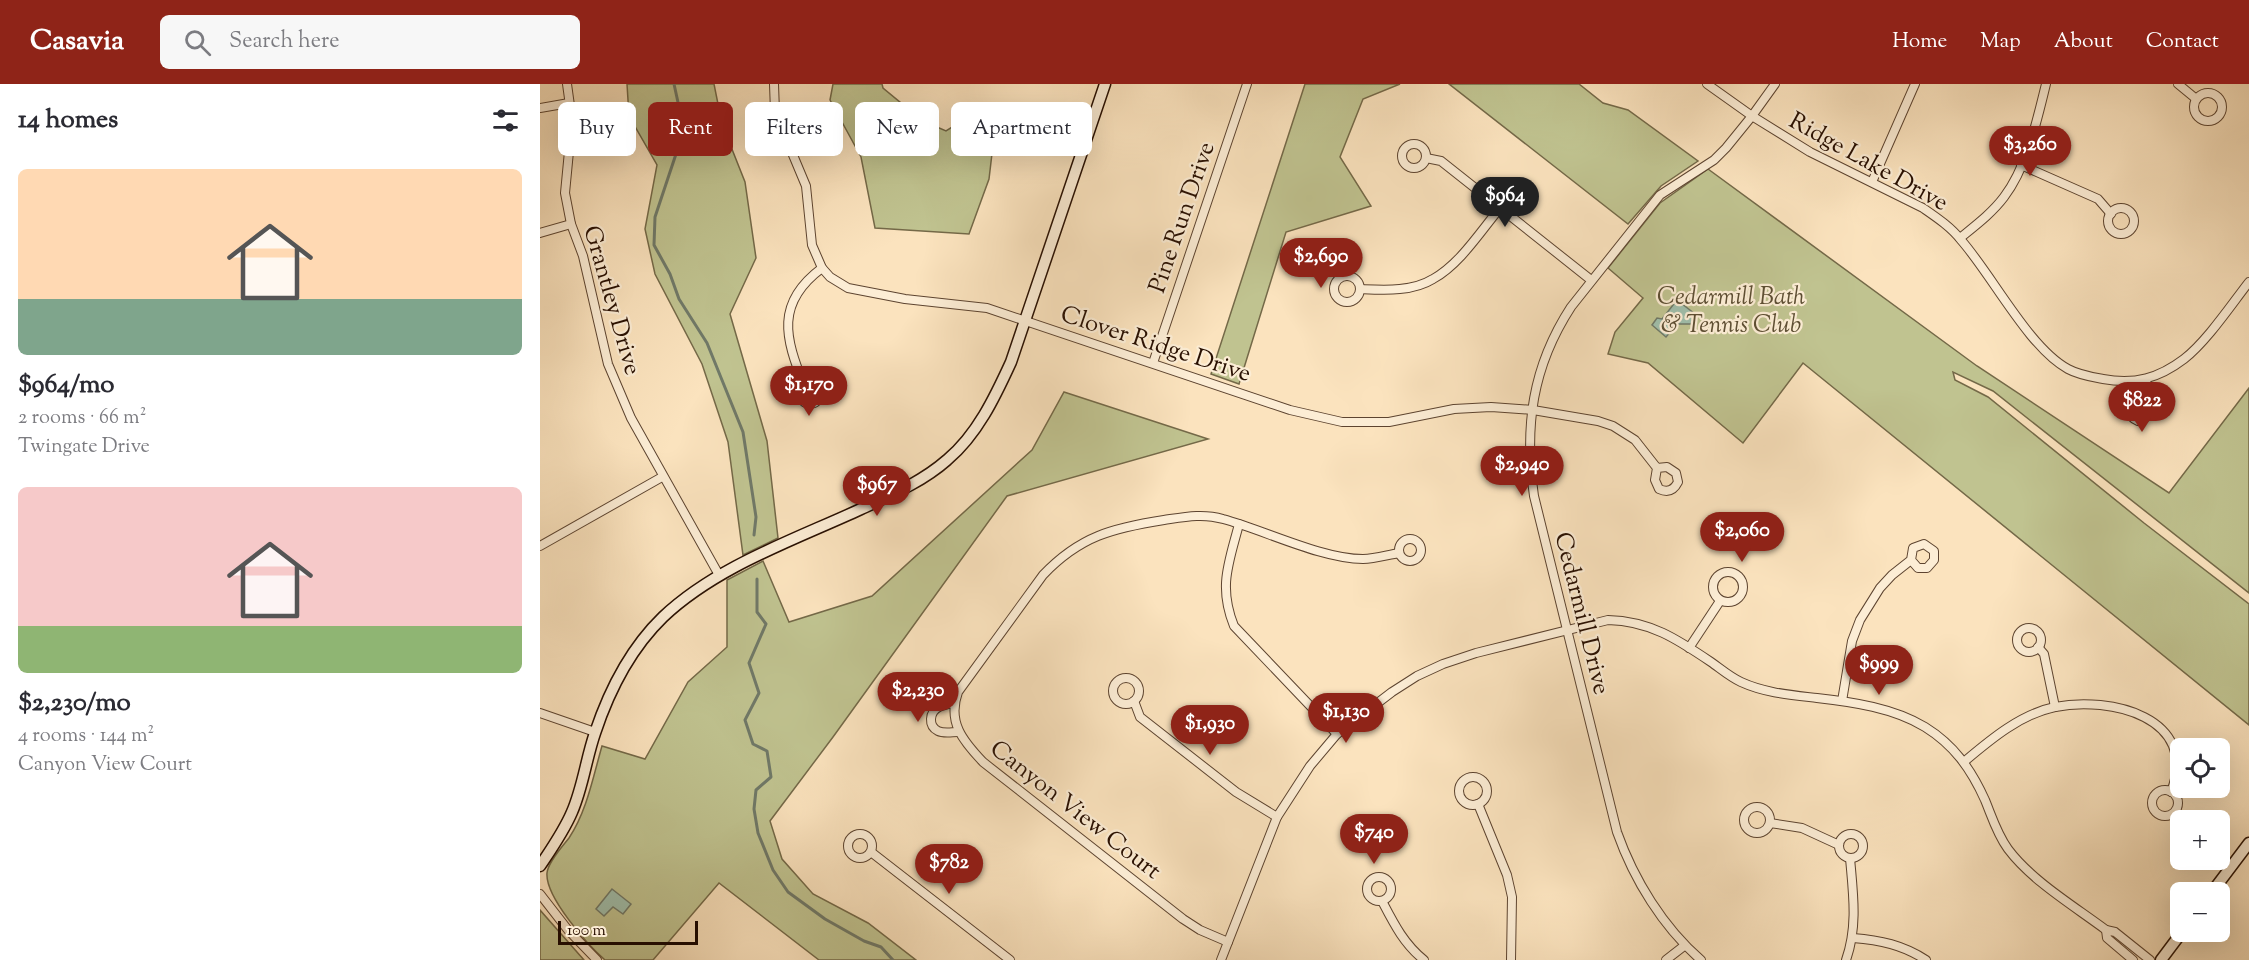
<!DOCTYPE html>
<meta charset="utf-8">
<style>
body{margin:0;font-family:"Sorts Mill Goudy",serif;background:#f7f7f7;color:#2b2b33;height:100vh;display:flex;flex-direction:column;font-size:22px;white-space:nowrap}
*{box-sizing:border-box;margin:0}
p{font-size:20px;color:#7c7c81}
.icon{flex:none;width:33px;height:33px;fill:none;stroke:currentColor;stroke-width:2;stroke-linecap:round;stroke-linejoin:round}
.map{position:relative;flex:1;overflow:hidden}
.drawer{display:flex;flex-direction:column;background:#fff;width:540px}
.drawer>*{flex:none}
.hud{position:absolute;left:18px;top:18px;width:570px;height:54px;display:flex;gap:12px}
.tools{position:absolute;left:1630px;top:654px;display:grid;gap:12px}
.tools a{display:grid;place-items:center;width:60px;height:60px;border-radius:9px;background:#fff;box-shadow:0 6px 24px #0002;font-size:30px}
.scale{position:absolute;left:18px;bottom:15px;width:140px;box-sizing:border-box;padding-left:6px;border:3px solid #280f01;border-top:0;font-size:16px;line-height:21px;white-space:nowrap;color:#280f01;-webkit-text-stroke:4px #fcedd5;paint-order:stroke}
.price{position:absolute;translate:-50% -51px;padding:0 14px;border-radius:21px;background:#8f2418;color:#fff;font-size:20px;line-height:39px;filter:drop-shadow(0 2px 3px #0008)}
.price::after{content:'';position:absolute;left:50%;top:36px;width:18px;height:14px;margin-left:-9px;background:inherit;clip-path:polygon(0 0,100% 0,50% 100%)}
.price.on{background:#222;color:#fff}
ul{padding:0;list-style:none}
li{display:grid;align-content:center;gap:12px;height:318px;padding:0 18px}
li span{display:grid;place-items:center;height:186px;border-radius:9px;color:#555}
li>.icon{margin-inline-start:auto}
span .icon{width:108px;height:108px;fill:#fffc;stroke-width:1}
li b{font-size:26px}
h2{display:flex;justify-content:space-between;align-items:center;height:72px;padding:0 18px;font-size:26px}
.pill{padding:0 21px;border-radius:9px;background:#fff;box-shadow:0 6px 24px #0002;font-size:21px;line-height:54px}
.pill.on{background:#8f2418;color:#fff}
header{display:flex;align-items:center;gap:36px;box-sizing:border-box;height:84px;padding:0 30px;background:#8f2418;color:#fff}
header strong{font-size:28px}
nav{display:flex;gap:33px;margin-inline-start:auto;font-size:21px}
.search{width:420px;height:54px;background:#f7f7f7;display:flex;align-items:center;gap:15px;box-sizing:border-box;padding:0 21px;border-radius:9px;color:#7c7c81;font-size:22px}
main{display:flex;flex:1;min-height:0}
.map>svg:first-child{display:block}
.green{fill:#c0c390;stroke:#746948;stroke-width:1.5}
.water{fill:#a0bfac;stroke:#707968;stroke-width:1.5}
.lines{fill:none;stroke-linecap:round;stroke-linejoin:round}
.stream{stroke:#707968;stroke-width:3}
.street-casing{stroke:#5d4430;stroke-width:10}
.secondary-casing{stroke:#280f01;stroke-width:13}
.street{stroke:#fcedd5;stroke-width:8}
.secondary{stroke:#fcedd5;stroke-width:10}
.labels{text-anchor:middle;stroke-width:4.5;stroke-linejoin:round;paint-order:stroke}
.street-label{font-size:24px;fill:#280f01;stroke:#fcedd5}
.park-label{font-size:24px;font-style:italic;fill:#5d4e33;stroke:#fcedd5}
</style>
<header>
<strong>Casavia</strong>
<div class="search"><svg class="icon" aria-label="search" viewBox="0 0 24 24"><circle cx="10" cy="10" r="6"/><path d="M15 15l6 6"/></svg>Search here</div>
<nav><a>Home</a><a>Map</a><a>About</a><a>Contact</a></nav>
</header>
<main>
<section class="drawer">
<h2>14 homes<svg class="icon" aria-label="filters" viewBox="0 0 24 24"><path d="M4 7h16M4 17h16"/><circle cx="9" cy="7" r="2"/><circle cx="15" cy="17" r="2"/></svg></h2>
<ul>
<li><span style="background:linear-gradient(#ffd9b3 70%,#7fa58c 0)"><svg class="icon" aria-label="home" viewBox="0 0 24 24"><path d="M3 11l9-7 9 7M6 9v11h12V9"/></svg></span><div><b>$964/mo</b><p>2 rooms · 66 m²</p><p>Twingate Drive</p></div></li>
<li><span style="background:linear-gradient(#f6c9c9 75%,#8fb573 0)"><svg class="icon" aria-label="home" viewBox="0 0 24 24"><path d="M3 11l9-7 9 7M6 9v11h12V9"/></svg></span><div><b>$2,230/mo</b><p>4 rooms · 144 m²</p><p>Canyon View Court</p></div></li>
</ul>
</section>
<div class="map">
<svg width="1709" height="876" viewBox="0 0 1709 876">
<rect width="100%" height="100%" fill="#fbe3be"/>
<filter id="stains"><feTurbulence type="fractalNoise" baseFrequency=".00333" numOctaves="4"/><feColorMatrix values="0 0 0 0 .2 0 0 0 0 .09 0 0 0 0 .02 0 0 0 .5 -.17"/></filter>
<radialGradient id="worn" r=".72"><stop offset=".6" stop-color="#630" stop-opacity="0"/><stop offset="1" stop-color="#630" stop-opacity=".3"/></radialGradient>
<!-- green -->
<g class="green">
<polygon points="87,0 174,0 182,40 205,98 216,174 190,230 227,357 238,454 203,471 188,358 162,280 115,190 105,145 117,81 89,32"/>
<polygon points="293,0 342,0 343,4 383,37 406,47 425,35 449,27 453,61 449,95 429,150 335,144 321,73 290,16"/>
<polygon points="765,0 860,0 823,15 800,73 831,122 746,148 699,300 671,290"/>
<polygon points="909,0 1039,0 1063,19 1088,26 1158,77 1121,102 1088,140"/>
<polygon points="1168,85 1437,282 1629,409 1709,304 1709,509 1453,307 1413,288 1415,296 1448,313 1604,439 1709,520 1709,641 1263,279 1203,359 1108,279 1068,270 1075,248 1103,214 1068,184 1120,119"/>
<path d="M524,308L668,355L467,412L293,653L230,737L242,775L273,810L328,839L376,876H279L179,799L113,876H65C48,861 5,813 7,789C8,778 22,763 29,754C47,727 53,693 62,662L105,675L148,598L187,563V496L223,477L249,538L332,512L492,366Z"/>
<polygon points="0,826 44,876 0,876"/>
</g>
<!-- water -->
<g class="water">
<polygon points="1137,216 1155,230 1151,240 1137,240 1126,253 1112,241 1117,234 1122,235"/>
<polygon points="72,805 91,820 83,830 73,823 64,832 56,825"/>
</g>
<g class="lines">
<!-- stream -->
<g class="stream">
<polyline points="134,0 144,46 115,133 114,161 130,190 139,215 167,259 203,348 216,433 214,451"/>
<polyline points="217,495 217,528 226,540 209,579 219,609 205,636 213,660 227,667 231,693 216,706 214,725 218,749 233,786 248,808 285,835 324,857 341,863 353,876"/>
</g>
<defs>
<g id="street">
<polyline points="27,0 32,36 25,109 31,140 43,172 68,280 91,334 179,491"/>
<path d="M234,0L235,28L266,102L272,161L282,184L290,193L308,204L365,215L447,224L750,326L802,338H849L914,325L951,323L993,326L1058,337L1073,342L1095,356L1117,384L1115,396L1119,405C1128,409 1134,406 1138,398L1136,389L1127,383L1117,384"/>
<path d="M1167,0L1212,32L1270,68L1383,124C1396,133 1411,143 1421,156C1452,191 1489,264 1528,285C1539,291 1552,293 1563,295C1595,301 1619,294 1644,275C1667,257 1691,221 1709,198"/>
<polyline points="1638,0 1655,14"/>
<circle cx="1668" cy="23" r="14"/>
<polyline points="0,24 29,19"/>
<circle cx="874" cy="72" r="12"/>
<polyline points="886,74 901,77 1051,196"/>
<polyline points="1481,81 1558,115 1571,130"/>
<polyline points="1332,98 1375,0"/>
<circle cx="1581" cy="137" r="13"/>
<polyline points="0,149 31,140"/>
<path d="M1420,154C1436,141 1452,129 1464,113C1487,83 1497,36 1506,0"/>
<circle cx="807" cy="205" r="13"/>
<path d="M820,205C844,206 872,208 893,195C920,180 940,148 960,124"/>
<polyline points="613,279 707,0"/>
<path d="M1582,299C1584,312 1584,332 1598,337L1604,335L1610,327L1606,295"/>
<circle cx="270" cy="310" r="10"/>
<path d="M264,301C245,254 235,219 282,184"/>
<path d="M699,440C689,479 678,502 694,542L797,650"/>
<circle cx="870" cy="466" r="11"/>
<polyline points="0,462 122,393"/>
<circle cx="1188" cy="503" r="15"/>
<circle cx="1489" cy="556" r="12"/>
<polyline points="1498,563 1504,570 1515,623"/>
<polyline points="1149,564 1180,517"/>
<circle cx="586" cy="607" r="13"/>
<polyline points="594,617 600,633 696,708 737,733"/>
<polyline points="1302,617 1312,557 1320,536 1340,504 1352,491 1371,476 1373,464 1384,460 1394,467 1394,476 1387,484 1378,484 1371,476"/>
<path d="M414,619C409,620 403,621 399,623C389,628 388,642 398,647C404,650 412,648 418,648"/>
<polyline points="0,629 55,648"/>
<path d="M1425,677C1451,655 1481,630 1515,623C1570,612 1660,633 1631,708"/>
<circle cx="933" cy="707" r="14"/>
<circle cx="1625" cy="719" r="13"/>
<polyline points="938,720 967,791 972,813 971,876"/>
<circle cx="1217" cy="736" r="13"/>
<polyline points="1230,739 1262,744 1299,761"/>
<circle cx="320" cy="762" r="12"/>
<circle cx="1311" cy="762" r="12"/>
<polyline points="331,768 470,876"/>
<circle cx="839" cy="805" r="12"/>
<polyline points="0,810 28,846 57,876"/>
<path d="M842,817C854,840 864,860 884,876"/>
<polyline points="1566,846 1567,854 1593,876"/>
<path d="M1313,854C1340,856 1363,861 1386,876"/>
<path d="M688,858L660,846L643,835L443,678C423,657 407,638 418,608L503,491C540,452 573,444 624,436C644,433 663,429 683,435C724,446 782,475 823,475C835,475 847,471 859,469"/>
<path d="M681,876L737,733L770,682L797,650L852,608L877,592L903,580L936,569L1068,536C1110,537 1137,555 1171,578C1181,585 1190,593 1201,598C1225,609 1251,611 1277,614C1313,618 1354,624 1385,643C1414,661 1431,685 1445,716C1452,733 1457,750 1468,765C1492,797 1534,822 1566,846L1575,848L1610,876"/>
<polyline points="1126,876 1144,862"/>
<path d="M1161,876C1123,843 1094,796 1077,748L994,412C984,343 992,283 1031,223L1120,111L1174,76L1186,64L1212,32L1235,0"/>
<path d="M1306,876C1318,842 1313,809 1310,774"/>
</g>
<g id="secondary">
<path d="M0,782C12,764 24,747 32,728C43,703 46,675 55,649C69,607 91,564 123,533C177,482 254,456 321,425C351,411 382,398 407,376C437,351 455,313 471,278L565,0"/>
<polyline points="1672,808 1709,759"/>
<polyline points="1621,876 1642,848"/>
</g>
</defs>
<!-- street casing -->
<use href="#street" class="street-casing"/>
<!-- secondary casing -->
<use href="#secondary" class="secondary-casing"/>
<!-- street -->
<use href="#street" class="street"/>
<!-- secondary -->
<use href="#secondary" class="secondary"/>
</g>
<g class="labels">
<!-- street labels -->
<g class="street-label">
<text transform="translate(1329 77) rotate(29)" y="8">Ridge Lake Drive</text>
<text transform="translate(641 133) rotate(-71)" y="8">Pine Run Drive</text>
<text transform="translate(73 216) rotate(74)" y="8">Grantley Drive</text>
<text transform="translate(616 259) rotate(18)" y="8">Clover Ridge Drive</text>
<text transform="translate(1043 529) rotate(76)" y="8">Cedarmill Drive</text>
<text transform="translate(536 725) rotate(38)" y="8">Canyon View Court</text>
</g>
<!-- park labels -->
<g class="park-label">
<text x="1191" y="220">Cedarmill Bath<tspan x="1191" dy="28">&amp; Tennis Club</tspan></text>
</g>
</g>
<rect width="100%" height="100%" filter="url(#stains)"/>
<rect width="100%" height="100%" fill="url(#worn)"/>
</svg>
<div class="tools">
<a><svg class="icon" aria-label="locate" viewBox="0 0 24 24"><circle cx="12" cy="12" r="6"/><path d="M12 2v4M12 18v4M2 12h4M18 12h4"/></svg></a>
<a>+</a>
<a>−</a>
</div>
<div class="scale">100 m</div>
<b class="price" style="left:1490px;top:93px">$3,260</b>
<b class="price on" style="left:965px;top:144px">$964</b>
<b class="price" style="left:781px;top:205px">$2,690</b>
<b class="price" style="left:269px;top:333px">$1,170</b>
<b class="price" style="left:1602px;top:349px">$822</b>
<b class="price" style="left:982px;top:413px">$2,940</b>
<b class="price" style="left:337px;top:433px">$967</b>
<b class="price" style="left:1202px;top:479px">$2,060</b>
<b class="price" style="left:1339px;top:612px">$999</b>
<b class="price" style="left:378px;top:639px">$2,230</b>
<b class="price" style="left:806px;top:660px">$1,130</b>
<b class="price" style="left:670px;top:672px">$1,930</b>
<b class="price" style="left:834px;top:781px">$740</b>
<b class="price" style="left:409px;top:811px">$782</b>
<div class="hud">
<a class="pill">Buy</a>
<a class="pill on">Rent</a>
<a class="pill">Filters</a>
<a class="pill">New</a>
<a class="pill">Apartment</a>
</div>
</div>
</main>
